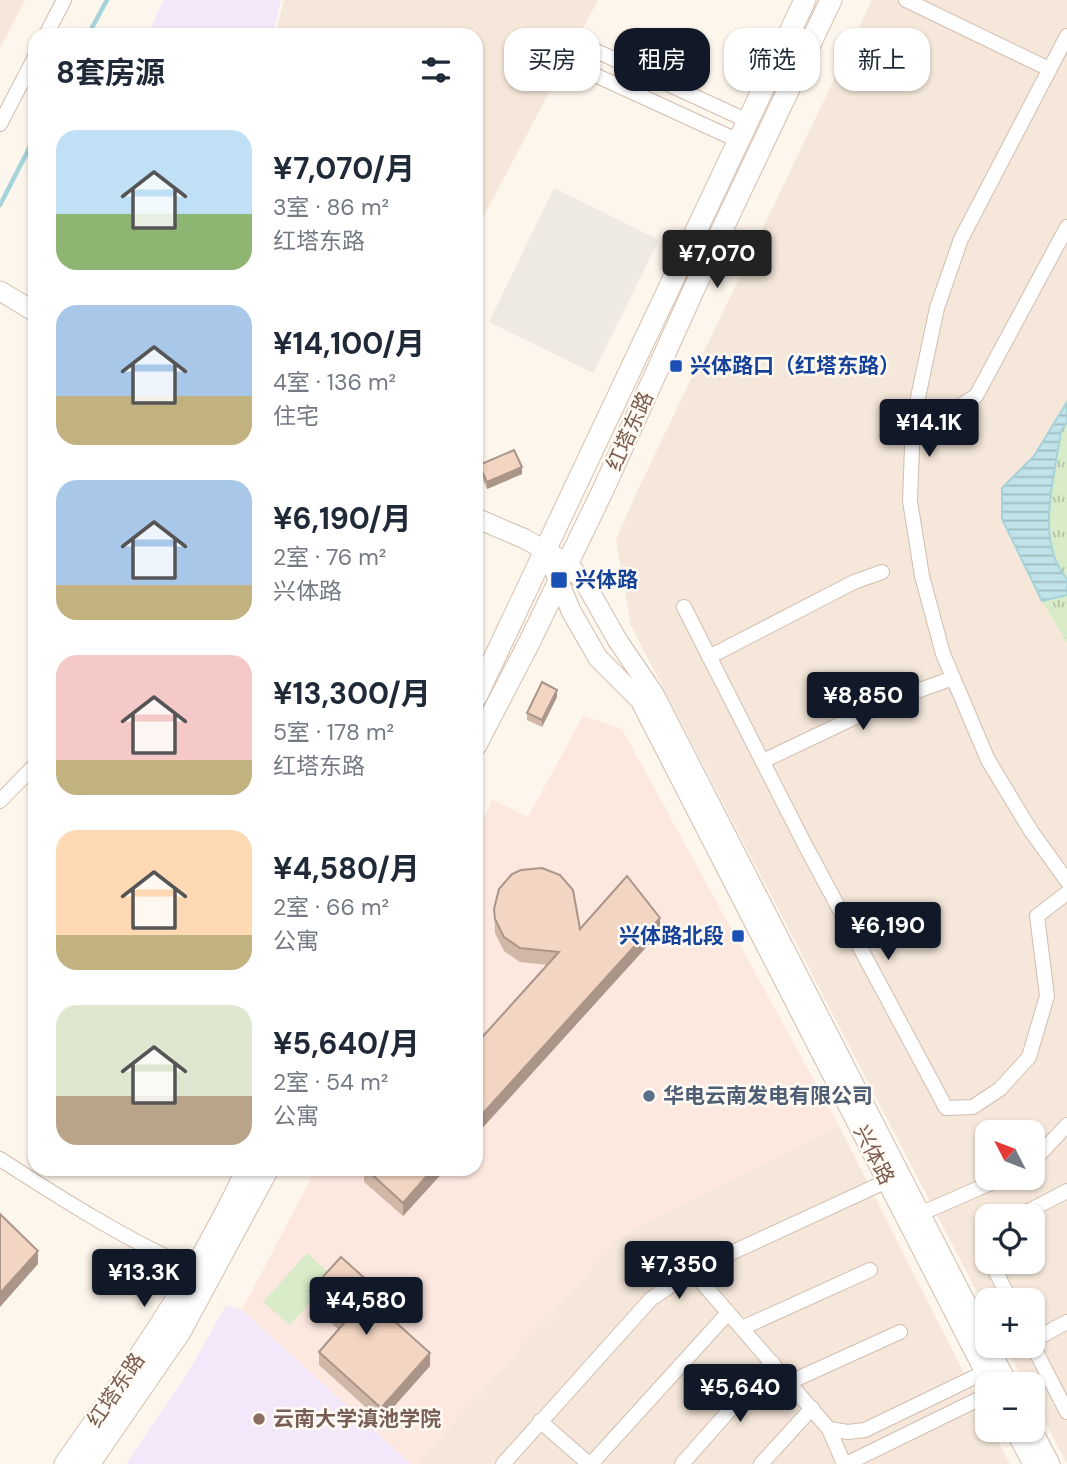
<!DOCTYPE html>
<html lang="zh">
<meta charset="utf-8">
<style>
body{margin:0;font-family:"DM Sans","Noto Sans SC",sans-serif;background:#f6f6f7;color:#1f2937;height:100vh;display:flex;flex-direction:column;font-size:26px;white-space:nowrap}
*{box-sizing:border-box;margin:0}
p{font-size:23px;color:#747a83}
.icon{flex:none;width:38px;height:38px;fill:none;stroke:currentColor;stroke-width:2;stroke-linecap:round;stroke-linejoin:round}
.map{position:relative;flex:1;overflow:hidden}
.drawer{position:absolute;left:28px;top:28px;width:455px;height:1148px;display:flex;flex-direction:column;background:#fff;border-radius:21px;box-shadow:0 2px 5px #0004}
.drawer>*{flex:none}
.guide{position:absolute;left:504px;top:28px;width:457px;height:63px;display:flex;gap:14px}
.needle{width:46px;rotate:312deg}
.buttons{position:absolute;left:975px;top:1120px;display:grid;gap:14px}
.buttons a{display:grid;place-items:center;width:70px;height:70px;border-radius:14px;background:#fff;box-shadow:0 2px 5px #0004;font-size:35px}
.price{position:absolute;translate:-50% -60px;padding:0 16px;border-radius:7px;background:#111827;color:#fff;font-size:23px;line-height:46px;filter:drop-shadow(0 2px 4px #0008)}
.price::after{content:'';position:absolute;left:50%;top:42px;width:21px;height:16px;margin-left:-10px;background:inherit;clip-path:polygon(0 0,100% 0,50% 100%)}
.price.current{background:#222;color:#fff}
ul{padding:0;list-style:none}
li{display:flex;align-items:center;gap:21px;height:175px;padding:0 28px}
li span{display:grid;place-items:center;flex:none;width:196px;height:140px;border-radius:21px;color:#555}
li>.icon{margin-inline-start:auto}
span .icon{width:84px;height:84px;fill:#fffc;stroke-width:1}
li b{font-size:30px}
h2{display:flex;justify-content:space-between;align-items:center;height:84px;padding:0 28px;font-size:30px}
.chip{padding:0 24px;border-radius:21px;background:#fff;box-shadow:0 2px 5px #0004;font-size:24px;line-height:63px}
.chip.current{background:#111827;color:#fff}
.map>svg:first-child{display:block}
.residential{fill:#f5e8da;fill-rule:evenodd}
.commercial{fill:#fde8e0}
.industrial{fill:#efe9e4}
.education{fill:#f3e8fa}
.grass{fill:url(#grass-tufts)}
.pitch{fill:#d8ecc9}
.water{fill:url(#water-rules);stroke:#a5d3da;stroke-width:2}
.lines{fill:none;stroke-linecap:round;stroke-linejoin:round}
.stream{stroke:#a5d3da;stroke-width:4.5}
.minor-casing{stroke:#d1beb0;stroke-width:16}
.tertiary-casing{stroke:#d1beb0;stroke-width:21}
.secondary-casing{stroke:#d6c0b0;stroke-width:23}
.minor{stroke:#fff;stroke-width:14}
.tertiary{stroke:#fff;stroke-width:19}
.secondary{stroke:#fff;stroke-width:21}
.wall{fill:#d1b7a8}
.shaded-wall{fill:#aa9588}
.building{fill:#f3d5c3;stroke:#aa9588;stroke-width:2}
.transit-dot{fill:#1a4fb4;stroke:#fffaf3;stroke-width:2.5}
.service-dot{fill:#5c6f8a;stroke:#fffaf3;stroke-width:2.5}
.education-dot{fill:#8d6e63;stroke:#fffaf3;stroke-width:2.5}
.labels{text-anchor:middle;stroke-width:5;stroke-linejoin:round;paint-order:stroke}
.transit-label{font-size:21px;font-weight:bold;fill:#164399;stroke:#fffaf3;text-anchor:start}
.street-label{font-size:21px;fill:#7a5c4d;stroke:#fffaf3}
.service-label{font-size:21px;font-weight:bold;fill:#4e5e75;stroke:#fffaf3;text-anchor:start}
.education-label{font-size:21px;font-weight:bold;fill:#785e54;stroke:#fffaf3;text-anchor:start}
</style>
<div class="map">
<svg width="1067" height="1464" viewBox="0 0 1067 1464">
<defs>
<pattern id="grass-tufts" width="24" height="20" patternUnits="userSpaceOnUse" patternTransform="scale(1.75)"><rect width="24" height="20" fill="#d8ecc9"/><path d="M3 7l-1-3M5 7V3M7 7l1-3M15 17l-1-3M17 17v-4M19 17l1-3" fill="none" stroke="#b4c2a5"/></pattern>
<pattern id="water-rules" width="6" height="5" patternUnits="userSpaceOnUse" patternTransform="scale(1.75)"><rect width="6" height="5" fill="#bfe3e8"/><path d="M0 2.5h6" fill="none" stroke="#a0bbbe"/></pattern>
</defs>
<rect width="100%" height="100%" fill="#fdf6ec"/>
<!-- residential -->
<g class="residential">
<polygon points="0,0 25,0 0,48"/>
<polygon points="284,0 598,0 476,231 476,35 275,35"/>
<path d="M872,0H1067V402L1034,456L1002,489V519L1042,601L1067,643V1464L1033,1398L1032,1384H1025L1005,1346H1032V1300H987V1311L631,626L616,540L635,496ZM987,1132H1032V1178H987ZM987,1216H1032V1262H987Z"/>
<polygon points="839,1126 987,1419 987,1430 992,1430 1010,1464 417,1464 620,1237"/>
</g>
<!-- commercial -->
<polygon class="commercial" points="583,716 622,729 839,1126 620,1237 417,1464 411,1464 242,1310 316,1169 476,1169 476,836 492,799 528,817"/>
<!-- industrial -->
<polygon class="industrial" points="554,188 659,240 593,373 489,322"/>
<!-- education -->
<g class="education">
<polygon points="163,0 281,0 273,35 148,35"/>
<polygon points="226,1306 242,1310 411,1464 126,1464 187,1374"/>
</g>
<!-- grass -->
<polygon class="grass" points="1067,402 1067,643 1042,601 1002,519 1002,488 1034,456"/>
<!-- pitch -->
<polygon class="pitch" points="307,1253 333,1277 290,1325 263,1302"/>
<!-- water -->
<path class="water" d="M1067,402V422L1061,431C1055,477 1034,540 1067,579V595L1042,601L1002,519V488L1034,456Z"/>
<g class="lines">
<!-- stream -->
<g class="stream">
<polyline points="88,35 107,0"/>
<polyline points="0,205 35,137"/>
</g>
<defs>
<g id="minor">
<polyline points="906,0 1049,69"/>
<polyline points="46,35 64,0"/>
<polyline points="1067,36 961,239 937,308 913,421 910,501 922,576 943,654 988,760 1031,831 1067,881"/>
<polyline points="579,43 748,121"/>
<polyline points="571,64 739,141"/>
<polyline points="0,124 35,57"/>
<polyline points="913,436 976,396 1067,227"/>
<polyline points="684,607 804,843 946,1108 973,1107 1000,1089 1029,1057 1047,996 1037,916 1067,893"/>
<polyline points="709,657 854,582 882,572"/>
<polyline points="763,761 887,702 953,678"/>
<polyline points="0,801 35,765"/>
<polyline points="1032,1158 1041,1153 1067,1125"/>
<path d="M0,1159C60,1198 128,1241 193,1269"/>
<polyline points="1019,1216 1067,1191"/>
<polyline points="913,1217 1002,1178"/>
<polyline points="987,1238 987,1255"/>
<polyline points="991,1262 1010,1300"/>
<polyline points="692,1271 829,1429 844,1464"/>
<polyline points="742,1328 870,1270"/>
<polyline points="1032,1341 1067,1322"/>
<polyline points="1032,1344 1067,1412"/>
<polyline points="790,1382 900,1332"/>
<polyline points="540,1421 589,1464"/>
<polyline points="829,1429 848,1432 865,1430 985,1372 991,1374"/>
<polyline points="503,1464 651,1299 692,1271 887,1181"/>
<polyline points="591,1464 728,1313"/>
<polyline points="682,1464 772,1362"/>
<polyline points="761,1464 812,1408"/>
<polyline points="846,1464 987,1395"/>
</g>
<g id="tertiary">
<polyline points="0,291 35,312"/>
<polyline points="476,518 525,539 567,563 585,583 618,641 654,694 987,1344"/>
<polyline points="555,572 571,611 598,658 640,700 991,1384"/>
<polyline points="988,1346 1008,1384"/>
<polyline points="1015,1430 1033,1464"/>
<polyline points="1032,1430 1050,1464"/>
</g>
<g id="secondary">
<polyline points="476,697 805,0"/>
<polyline points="476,745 529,643 603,490 694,289 831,0"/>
<path d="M65,1464C131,1370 199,1274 247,1169"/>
<polyline points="89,1464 180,1332 268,1169"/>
</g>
</defs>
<!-- minor casing -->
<use href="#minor" class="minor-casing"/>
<!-- tertiary casing -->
<use href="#tertiary" class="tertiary-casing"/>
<!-- secondary casing -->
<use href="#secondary" class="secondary-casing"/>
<!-- minor -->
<use href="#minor" class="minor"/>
<!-- tertiary -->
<use href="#tertiary" class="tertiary"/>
<!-- secondary -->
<use href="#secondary" class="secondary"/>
</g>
<!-- wall -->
<g class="wall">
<polygon points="479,465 522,474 487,489 479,472"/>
<polygon points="557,697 542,727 527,720 527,713"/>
<polygon points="494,909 580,929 660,932 476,1135 476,1044 548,965 520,962 504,951 495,933"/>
<polygon points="364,1169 446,1169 403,1216 364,1182"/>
<polygon points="310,1291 370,1296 368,1298 430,1366 381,1421 319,1365 319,1352 339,1330 310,1304"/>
</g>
<!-- shaded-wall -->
<g class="shaded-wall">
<polygon points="522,467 522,474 487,489 487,482"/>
<polygon points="557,690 557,697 542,727 542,720"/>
<polygon points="660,918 660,932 476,1135 476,1121"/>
<polygon points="433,1169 446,1169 403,1216 403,1203"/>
<polygon points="38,1251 38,1264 0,1307 0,1293"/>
<polygon points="370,1283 370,1296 362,1305 362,1292"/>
<polygon points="430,1353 430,1366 381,1421 381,1408"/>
</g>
<!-- building -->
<g class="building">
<polygon points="514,450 522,467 487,482 479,465"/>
<polygon points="542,682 557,690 542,720 527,713"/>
<polygon points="542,868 560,875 573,890 580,929 627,876 660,918 476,1121 476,1044 559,952 520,948 504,937 495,919 494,909 499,889 512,874 521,870"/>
<polygon points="366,1169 433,1169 403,1203"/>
<polygon points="0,1214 38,1251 0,1293"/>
<polygon points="341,1257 370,1283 362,1292 430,1353 381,1408 319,1352 345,1322 310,1291"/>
</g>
<!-- markers -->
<g class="transit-dot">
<rect x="669" y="359" width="14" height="14" rx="3.5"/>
<rect x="550" y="571" width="18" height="18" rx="3.5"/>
<rect x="731" y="929" width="14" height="14" rx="3.5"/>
</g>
<circle class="service-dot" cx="649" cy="1096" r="7"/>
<circle class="education-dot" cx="259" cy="1419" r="7"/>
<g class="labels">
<!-- transit labels -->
<g class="transit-label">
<text x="690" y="373">兴体路口（红塔东路）</text>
<text x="575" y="587">兴体路</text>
<text x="724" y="943" text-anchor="end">兴体路北段</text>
</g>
<!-- street labels -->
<g class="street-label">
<text transform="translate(630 431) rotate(-66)" y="7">红塔东路</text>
<text transform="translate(874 1155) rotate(63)" y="7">兴体路</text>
<text transform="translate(116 1390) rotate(-56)" y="7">红塔东路</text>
</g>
<!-- service labels -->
<g class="service-label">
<text x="663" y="1103">华电云南发电有限公司</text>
</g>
<!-- education labels -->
<g class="education-label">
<text x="273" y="1426">云南大学滇池学院</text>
</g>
</g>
</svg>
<div class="buttons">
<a><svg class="needle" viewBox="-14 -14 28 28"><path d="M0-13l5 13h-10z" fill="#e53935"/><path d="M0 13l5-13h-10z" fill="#747a83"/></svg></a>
<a><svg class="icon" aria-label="locate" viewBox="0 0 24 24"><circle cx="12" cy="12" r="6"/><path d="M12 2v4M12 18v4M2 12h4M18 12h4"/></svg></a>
<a>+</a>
<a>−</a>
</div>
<b class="price current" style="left:717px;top:290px">¥7,070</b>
<b class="price" style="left:929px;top:459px">¥14.1K</b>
<b class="price" style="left:863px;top:732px">¥8,850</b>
<b class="price" style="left:888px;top:962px">¥6,190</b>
<b class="price" style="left:679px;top:1301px">¥7,350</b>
<b class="price" style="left:144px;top:1309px">¥13.3K</b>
<b class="price" style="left:366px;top:1337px">¥4,580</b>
<b class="price" style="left:740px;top:1424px">¥5,640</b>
<div class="guide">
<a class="chip">买房</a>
<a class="chip current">租房</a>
<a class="chip">筛选</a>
<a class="chip">新上</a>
</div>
<section class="drawer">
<h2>8套房源<svg class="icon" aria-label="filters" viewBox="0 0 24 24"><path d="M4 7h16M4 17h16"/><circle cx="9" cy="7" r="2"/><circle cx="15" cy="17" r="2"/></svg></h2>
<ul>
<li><span style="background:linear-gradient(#bfe0f5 60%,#8fb573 0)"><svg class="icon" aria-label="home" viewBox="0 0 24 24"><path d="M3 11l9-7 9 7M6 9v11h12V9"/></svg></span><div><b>¥7,070/月</b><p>3室 · 86 m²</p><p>红塔东路</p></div></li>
<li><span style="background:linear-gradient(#a9c7e8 65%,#c2b280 0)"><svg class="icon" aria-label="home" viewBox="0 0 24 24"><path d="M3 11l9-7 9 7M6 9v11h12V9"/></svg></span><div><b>¥14,100/月</b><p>4室 · 136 m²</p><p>住宅</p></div></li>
<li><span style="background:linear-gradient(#a9c7e8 75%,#c2b280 0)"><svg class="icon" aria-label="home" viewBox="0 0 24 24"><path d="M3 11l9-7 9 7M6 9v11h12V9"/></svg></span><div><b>¥6,190/月</b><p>2室 · 76 m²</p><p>兴体路</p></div></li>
<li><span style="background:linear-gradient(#f6c9c9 75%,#c2b280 0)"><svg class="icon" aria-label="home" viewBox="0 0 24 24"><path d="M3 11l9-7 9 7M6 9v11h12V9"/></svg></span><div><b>¥13,300/月</b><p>5室 · 178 m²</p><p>红塔东路</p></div></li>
<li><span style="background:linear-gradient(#ffd9b3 75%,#c2b280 0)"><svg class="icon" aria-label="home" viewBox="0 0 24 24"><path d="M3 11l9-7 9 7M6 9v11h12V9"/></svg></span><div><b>¥4,580/月</b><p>2室 · 66 m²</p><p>公寓</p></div></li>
<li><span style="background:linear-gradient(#dfe7d0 65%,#b9a48a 0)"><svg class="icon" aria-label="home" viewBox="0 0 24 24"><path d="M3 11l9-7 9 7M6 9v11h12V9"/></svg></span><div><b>¥5,640/月</b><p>2室 · 54 m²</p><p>公寓</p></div></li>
</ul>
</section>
</div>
